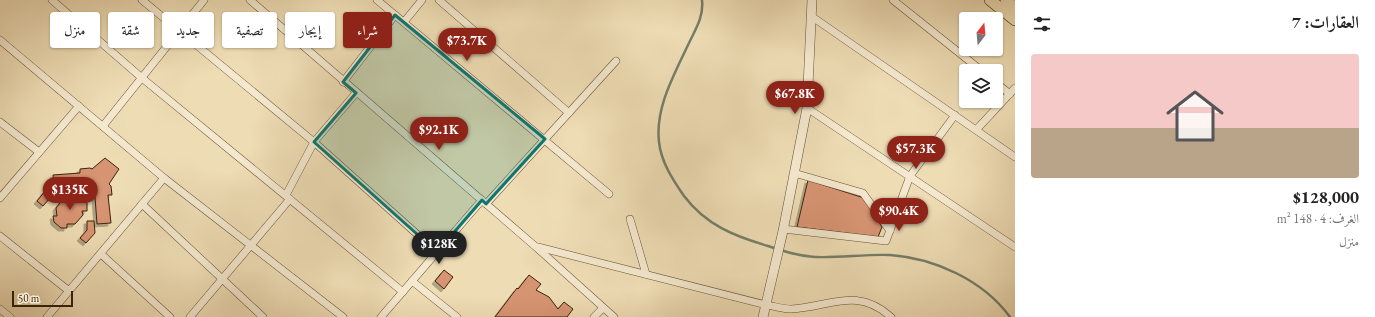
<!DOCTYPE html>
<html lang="ar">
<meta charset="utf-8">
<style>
body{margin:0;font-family:"EB Garamond",Amiri,serif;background:#f6f6f6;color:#222;direction:rtl;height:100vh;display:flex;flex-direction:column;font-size:15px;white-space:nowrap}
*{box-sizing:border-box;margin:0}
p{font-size:13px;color:#767676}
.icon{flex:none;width:22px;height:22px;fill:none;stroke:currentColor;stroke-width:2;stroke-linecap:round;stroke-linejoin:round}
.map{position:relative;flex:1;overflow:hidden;direction:ltr}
.details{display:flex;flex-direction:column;background:#fff;width:360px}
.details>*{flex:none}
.hud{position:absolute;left:12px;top:12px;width:380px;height:36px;direction:rtl;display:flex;gap:8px}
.needle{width:26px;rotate:16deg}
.fabs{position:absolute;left:959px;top:12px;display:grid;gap:8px}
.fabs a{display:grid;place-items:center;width:44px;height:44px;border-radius:4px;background:#fff;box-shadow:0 1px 3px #0004;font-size:20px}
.scale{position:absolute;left:12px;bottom:10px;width:61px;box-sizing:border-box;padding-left:4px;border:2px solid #3a240a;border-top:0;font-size:11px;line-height:14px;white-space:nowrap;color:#3a240a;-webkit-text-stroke:3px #f4e8ce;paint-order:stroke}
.price{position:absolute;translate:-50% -34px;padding:0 9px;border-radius:14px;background:#8f2418;color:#fff;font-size:13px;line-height:26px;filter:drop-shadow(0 1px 2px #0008)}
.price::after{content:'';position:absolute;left:50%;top:24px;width:12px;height:9px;margin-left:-6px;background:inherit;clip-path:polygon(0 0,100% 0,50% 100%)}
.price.selected{background:#222;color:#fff}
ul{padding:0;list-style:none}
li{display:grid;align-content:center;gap:8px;height:212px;padding:0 16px}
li+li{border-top:1px solid #e0e0e0}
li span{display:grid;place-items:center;height:124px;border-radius:4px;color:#555}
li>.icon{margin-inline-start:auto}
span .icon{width:72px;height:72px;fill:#fffc;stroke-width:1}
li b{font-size:17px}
h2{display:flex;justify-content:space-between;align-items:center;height:48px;padding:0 16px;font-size:17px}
.tag{padding:0 14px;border-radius:4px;background:#fff;box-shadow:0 1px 3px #0004;font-size:14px;line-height:36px}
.tag.selected{background:#8f2418;color:#fff}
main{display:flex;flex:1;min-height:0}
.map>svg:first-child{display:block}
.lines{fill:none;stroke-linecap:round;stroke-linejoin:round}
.stream{stroke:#747f69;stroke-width:2.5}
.building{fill:#d79473;stroke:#3a240a;filter:url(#shadow)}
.minor-casing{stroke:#675234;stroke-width:8}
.tertiary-casing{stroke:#675234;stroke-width:10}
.primary-casing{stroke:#3a240a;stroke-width:12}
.minor{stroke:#f4e8ce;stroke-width:7}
.tertiary{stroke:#f4e8ce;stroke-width:9}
.primary{stroke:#eedcb4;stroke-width:11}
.marked{fill:#0f766e;fill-opacity:0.2;stroke:#0f766e;stroke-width:3;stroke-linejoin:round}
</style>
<main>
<section class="details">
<h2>العقارات: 7<svg class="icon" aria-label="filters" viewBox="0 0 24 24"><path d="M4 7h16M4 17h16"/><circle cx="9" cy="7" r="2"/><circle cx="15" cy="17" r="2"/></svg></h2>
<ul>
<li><span style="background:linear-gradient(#f6c9c9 60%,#b9a48a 0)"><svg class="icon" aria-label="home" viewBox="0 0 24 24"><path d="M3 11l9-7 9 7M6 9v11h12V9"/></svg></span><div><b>$128,000</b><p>الغرف: 4 · 148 m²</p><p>منزل</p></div></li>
</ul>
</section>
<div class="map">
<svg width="1015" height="317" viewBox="0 0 1015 317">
<defs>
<filter id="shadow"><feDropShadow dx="-3" dy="3" stdDeviation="0" flood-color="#0004"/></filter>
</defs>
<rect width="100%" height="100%" fill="#eedcb4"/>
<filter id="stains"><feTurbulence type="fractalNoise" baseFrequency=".005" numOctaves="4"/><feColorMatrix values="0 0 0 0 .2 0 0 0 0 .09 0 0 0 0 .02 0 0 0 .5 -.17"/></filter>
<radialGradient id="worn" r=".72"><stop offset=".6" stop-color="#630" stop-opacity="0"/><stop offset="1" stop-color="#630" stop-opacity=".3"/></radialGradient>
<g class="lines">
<!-- stream -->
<path class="stream" d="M702,0C704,17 695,30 688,45C674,75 655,108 659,142C661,162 673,180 684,196C706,225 734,236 768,246C783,251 798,256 815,257C840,258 865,254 890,255C934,258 983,280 1010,317"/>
</g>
<!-- building -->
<g class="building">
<polygon points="105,158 119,169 109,184 111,186 112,195 108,195 111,223 97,224 95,197 90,197 81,189 81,186 54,188 53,175 80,173 80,169 90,168 92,169"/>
<polygon points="808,180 864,198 882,227 878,237 797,227"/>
<polygon points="57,190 58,197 50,198 43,206 37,201 45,191"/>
<polygon points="67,193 75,193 87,203 87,211 82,211 83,215 75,224 67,224 67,228 61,228 54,222 53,216 57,216 56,208 63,199 67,198"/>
<polygon points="87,221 94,221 95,233 86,243 80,238 87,230"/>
<polygon points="444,270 453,277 444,289 435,281"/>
<polygon points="529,275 541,284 536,290 549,297 558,309 564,302 573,309 567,317 495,317 517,288 518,289"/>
</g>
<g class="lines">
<defs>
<g id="minor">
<polyline points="52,0 142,78 403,292"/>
<polyline points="142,0 314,142 437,252"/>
<polyline points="250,0 536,247 614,317"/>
<polyline points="377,0 609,194"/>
<polyline points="439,0 569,113"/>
<polyline points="893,0 982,71"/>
<polyline points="811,16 1015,157"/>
<polyline points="404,22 422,0"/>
<polyline points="0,40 164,178 343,317"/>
<polyline points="343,82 395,15"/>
<polyline points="996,83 1010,94"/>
<polyline points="807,108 1015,247"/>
<polyline points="0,122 39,152"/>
<polyline points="103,126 204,0"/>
<polyline points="977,129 1015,88"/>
<polyline points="794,173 863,193 890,231"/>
<polyline points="286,195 314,142 356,93"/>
<polyline points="0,198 79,106"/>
<polyline points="142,204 263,317"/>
<polyline points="486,204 616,61"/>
<polyline points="630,219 646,274"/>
<polyline points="783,229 886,241 910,176 955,115"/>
<polyline points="0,236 69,291"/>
<path d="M538,247L766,305C774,306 783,309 791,309C830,307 857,286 891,317"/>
<polyline points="101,254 170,317"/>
<polyline points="412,281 457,317"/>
<polyline points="0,309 10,317"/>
<polyline points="47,317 164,178"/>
<polyline points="190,317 290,199"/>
<polyline points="381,317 482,200"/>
<polyline points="594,317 603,308"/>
</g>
<polyline id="tertiary" points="763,317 783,231 807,108 812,0"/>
<g id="primary">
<polyline points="990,0 1015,20"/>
<polyline points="1006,0 1015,8"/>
</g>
</defs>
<!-- minor casing -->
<use href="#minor" class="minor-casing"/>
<!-- tertiary casing -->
<use href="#tertiary" class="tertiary-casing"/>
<!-- primary casing -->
<use href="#primary" class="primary-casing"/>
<!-- minor -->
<use href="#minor" class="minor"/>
<!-- tertiary -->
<use href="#tertiary" class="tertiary"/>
<!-- primary -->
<use href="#primary" class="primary"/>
</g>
<!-- marked area -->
<path class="marked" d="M395,15L545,139L486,204L482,200L437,252L314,142L356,93L343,82Z"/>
<rect width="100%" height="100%" filter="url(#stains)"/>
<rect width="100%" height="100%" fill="url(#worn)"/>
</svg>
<div class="fabs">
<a><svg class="needle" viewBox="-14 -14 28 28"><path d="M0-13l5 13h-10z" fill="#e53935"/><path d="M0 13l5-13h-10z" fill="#767676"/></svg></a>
<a><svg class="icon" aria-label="layers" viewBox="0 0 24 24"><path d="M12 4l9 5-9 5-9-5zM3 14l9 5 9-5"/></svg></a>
</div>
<div class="scale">50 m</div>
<b class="price" style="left:467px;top:62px">$73.7K</b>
<b class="price" style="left:795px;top:115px">$67.8K</b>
<b class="price" style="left:439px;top:151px">$92.1K</b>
<b class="price" style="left:916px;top:170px">$57.3K</b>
<b class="price" style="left:70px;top:211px">$135K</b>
<b class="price" style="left:899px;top:232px">$90.4K</b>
<b class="price selected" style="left:439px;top:265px">$128K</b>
<div class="hud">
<a class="tag selected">شراء</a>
<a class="tag">إيجار</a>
<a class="tag">تصفية</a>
<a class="tag">جديد</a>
<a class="tag">شقة</a>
<a class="tag">منزل</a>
</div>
</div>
</main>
